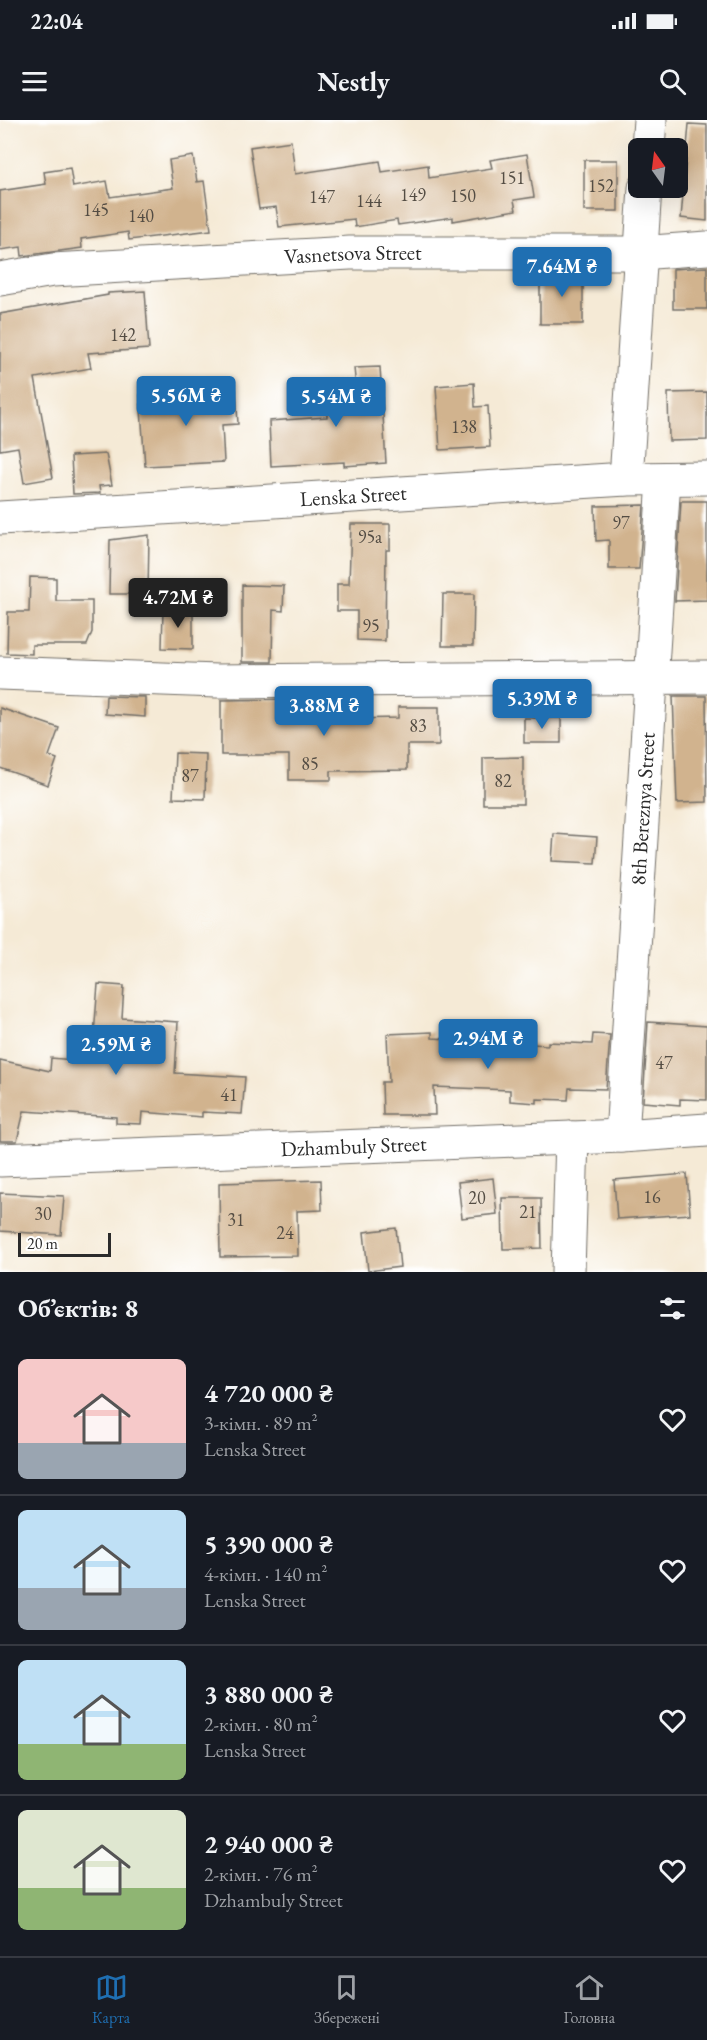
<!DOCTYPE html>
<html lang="uk">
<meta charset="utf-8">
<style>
body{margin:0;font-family:"EB Garamond",serif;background:#242831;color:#f1f3f6;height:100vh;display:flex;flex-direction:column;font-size:22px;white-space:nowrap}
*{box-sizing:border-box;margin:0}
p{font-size:20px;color:#9ea1a6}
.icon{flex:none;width:33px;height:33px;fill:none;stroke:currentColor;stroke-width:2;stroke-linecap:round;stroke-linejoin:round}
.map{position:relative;height:1152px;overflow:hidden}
.drawer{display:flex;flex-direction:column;background:#171b24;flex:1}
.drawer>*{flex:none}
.needle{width:39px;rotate:346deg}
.tools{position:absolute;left:628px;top:18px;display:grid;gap:12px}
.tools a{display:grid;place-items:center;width:60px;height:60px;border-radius:9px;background:#171b24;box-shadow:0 6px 24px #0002;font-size:30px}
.scale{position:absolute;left:18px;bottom:15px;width:93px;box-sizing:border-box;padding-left:6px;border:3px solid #2b2b2b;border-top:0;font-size:16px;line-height:21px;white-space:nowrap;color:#2b2b2b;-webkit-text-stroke:4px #fff;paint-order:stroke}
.price{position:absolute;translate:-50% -51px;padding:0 14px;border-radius:6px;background:#1f6fb2;color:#fff;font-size:20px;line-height:39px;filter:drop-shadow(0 2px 3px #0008)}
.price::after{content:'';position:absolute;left:50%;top:36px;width:18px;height:14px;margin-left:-9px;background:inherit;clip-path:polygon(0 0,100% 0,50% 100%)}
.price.current{background:#222;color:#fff}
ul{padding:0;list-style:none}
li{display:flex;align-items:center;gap:18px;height:150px;padding:0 18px}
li+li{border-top:2px solid #363941}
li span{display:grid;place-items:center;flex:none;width:168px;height:120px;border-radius:9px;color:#555}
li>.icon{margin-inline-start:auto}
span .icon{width:72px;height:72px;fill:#fffc;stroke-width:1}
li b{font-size:26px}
h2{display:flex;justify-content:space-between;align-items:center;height:72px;padding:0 18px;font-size:26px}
.status{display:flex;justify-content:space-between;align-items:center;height:42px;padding:0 30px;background:#171b24;direction:ltr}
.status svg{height:16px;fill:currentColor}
header{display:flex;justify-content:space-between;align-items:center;height:78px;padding:0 18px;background:#171b24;font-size:27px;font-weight:700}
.tabs{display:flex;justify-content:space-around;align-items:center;height:84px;border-top:2px solid #363941;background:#171b24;font-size:16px;color:#9ea1a6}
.tabs a{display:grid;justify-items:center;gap:3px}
.tabs .current{color:#1f6fb2}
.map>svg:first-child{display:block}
.building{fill:#d1b38e}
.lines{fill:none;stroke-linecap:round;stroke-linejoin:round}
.minor-casing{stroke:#726e67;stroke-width:35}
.minor{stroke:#fff;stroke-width:33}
.labels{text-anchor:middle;stroke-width:6;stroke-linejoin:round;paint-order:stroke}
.number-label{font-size:18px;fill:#544d44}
.street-label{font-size:21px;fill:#2b2b2b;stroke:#fff}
</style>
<div class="status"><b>22:04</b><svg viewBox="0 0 49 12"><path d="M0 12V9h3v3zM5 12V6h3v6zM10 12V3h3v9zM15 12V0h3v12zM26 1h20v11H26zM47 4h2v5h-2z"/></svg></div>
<header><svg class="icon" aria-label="menu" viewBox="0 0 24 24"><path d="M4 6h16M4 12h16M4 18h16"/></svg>Nestly<svg class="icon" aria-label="search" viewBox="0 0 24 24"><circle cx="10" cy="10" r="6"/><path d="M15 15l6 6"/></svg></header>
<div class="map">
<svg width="707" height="1152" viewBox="0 0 707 1152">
<rect width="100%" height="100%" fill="#fff"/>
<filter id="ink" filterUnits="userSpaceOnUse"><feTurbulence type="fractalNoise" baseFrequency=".0167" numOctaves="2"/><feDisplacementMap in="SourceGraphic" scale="12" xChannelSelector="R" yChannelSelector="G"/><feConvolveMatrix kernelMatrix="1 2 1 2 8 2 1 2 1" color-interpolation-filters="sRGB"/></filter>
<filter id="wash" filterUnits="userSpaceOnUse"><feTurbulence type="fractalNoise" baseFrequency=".008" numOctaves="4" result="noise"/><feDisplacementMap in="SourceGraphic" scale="24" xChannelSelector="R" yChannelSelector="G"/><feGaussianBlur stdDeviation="1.35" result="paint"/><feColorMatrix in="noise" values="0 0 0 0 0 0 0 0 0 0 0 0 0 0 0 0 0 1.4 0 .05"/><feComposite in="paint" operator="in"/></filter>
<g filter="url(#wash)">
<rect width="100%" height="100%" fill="#f5ead6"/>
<g id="blocks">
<!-- building -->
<g class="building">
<polygon points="689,4 707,5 707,101 681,98"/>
<polygon points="291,21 295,54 380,41 382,52 428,45 429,58 492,48 490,40 527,34 534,77 514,80 516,90 453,101 453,97 398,105 397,100 355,107 354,99 279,107 276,87 259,89 250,27"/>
<polygon points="193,36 197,62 204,61 211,110 129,120 128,112 81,119 82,128 22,136 21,127 0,130 0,71 46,64 44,52 70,48 73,67 107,61 110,77 173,68 169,40"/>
<rect x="584" y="40" width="34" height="51"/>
<polygon points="707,147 707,189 673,189 673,149"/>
<rect x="540" y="152" width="43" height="52"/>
<polygon points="145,171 149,229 88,233 91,248 35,258 53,358 24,363 18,327 0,330 0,194 108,175 108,173"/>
<polygon points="380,247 386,343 344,346 344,342 271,346 269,301 327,297 326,270 356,268 354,248"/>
<polygon points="474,263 475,287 488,286 490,327 440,330 436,266"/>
<polygon points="236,270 238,304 222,305 224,342 145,346 140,275"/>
<polygon points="707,272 707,320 669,321 668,273"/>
<polygon points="106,334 112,365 99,366 100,373 73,374 71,336"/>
<polygon points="681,381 707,381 707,480 675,481"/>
<polygon points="644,385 639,449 609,449 609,420 596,421 595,386"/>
<polygon points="351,404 390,404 390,430 386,430 385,521 357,520 357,491 337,491 337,464 349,464"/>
<polygon points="149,415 148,474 109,474 110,420"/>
<polygon points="30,457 56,458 56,481 92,481 92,512 87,525 32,525 32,534 7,533 8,492 29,492"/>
<polygon points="242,465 284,466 283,491 273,490 272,542 242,542"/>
<polygon points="443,474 474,474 473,526 442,526"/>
<polygon points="163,490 193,490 193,529 162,528"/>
<polygon points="106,576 145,577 145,597 105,594"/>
<polygon points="673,576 706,576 707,682 677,683"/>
<polygon points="301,579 301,600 398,598 398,587 439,587 439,625 407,625 407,650 331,651 331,660 289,660 289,635 221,635 221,580"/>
<polygon points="0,588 59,608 49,636 57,639 48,665 0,648"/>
<rect x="524" y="598" width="37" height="25"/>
<polygon points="175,633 206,634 205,679 173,678"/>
<polygon points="523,637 523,684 483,684 483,638"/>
<polygon points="554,714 597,717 595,743 552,741"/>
<polygon points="98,864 124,866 122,898 178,902 175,953 245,957 242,994 202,992 202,997 142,992 141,1004 116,1003 116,997 24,991 17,1021 0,1021 0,940 50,951 51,938 85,941 86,927 93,928"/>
<polygon points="648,902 707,906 707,980 680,979 680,985 643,982"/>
<polygon points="432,912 432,918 548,925 548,922 592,924 593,914 610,915 606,969 569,968 568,980 537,979 537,983 510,981 510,970 434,967 435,995 383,995 382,962 389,962 387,914"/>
<polygon points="687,1054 690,1094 617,1099 614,1060"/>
<polygon points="493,1058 497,1094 462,1098 458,1062"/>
<polygon points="321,1060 322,1090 297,1091 298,1136 220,1137 219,1063"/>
<polygon points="0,1073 64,1076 61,1115 0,1111"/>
<polygon points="502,1078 541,1078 542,1128 503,1129"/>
<polygon points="396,1108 400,1147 368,1151 364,1112"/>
</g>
</g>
</g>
<g filter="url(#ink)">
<use href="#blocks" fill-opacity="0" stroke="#726e67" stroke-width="1.5"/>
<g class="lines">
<defs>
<g id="minor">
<polyline points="648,28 650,0"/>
<path id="s1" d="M0,159L53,150L350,133H639L707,128"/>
<polyline points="626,359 645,68"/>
<path id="s2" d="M0,398L626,359L707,358"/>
<polyline points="0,553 217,561 707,557"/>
<path id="s3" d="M622,1016L664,359"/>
<path id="s4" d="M0,1040L622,1016L707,1010"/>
<polyline points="568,1152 572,1018"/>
</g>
</defs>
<!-- minor casing -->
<use href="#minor" class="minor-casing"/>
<!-- minor -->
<use href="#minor" class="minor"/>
</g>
</g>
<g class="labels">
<!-- number labels -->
<g class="number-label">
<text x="512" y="64">151</text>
<text x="601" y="72">152</text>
<text x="413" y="81">149</text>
<text x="463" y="82">150</text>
<text x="322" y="83">147</text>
<text x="369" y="87">144</text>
<text x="96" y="96">145</text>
<text x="141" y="102">140</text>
<text x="123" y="221">142</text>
<text x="464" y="313">138</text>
<text x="621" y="409">97</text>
<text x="370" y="423">95а</text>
<text x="371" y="512">95</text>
<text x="418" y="612">83</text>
<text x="310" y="650">85</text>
<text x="190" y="662">87</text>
<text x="503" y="667">82</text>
<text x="664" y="949">47</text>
<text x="229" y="981">41</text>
<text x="652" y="1083">16</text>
<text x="477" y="1084">20</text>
<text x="528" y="1098">21</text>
<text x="43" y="1100">30</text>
<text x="236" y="1106">31</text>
<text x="285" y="1119">24</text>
</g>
<!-- street labels -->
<g class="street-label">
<text dy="7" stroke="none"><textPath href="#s1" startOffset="354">Vasnetsova Street</textPath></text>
<text dy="7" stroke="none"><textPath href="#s2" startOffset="354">Lenska Street</textPath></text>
<text dy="7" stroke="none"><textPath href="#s3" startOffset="328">8th Bereznya Street</textPath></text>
<text dy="7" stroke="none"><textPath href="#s4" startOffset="354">Dzhambuly Street</textPath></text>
</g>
</g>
</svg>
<div class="tools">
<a><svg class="needle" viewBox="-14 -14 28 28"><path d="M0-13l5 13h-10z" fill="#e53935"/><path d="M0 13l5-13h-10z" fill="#9ea1a6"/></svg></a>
</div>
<div class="scale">20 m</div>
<b class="price" style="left:562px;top:178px">7.64M ₴</b>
<b class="price" style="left:186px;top:307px">5.56M ₴</b>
<b class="price" style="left:336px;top:308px">5.54M ₴</b>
<b class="price current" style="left:178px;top:509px">4.72M ₴</b>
<b class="price" style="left:542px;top:610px">5.39M ₴</b>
<b class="price" style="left:324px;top:617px">3.88M ₴</b>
<b class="price" style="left:488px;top:950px">2.94M ₴</b>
<b class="price" style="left:116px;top:956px">2.59M ₴</b>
</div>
<section class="drawer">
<h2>Об’єктів: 8<svg class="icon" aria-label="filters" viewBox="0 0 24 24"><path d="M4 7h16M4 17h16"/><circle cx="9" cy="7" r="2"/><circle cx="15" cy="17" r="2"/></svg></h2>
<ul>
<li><span style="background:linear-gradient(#f6c9c9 70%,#9aa5b1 0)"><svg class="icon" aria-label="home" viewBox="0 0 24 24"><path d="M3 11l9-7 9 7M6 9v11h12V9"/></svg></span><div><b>4 720 000 ₴</b><p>3-кімн. · 89 m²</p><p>Lenska Street</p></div><svg class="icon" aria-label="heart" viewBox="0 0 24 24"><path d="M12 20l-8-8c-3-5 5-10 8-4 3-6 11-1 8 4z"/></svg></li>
<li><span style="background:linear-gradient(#bfe0f5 65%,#9aa5b1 0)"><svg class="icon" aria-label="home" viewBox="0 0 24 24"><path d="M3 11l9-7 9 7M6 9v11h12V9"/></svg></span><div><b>5 390 000 ₴</b><p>4-кімн. · 140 m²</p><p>Lenska Street</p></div><svg class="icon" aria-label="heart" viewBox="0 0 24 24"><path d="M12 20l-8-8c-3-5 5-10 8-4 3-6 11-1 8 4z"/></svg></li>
<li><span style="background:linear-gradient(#bfe0f5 70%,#8fb573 0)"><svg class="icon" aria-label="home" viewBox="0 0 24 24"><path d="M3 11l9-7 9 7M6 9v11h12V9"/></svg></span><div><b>3 880 000 ₴</b><p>2-кімн. · 80 m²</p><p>Lenska Street</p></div><svg class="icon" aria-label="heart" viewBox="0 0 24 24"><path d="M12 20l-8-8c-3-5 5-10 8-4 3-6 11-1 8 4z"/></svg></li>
<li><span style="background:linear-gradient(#dfe7d0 65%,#8fb573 0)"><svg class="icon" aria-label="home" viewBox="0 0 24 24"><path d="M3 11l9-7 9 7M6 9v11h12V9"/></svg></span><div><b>2 940 000 ₴</b><p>2-кімн. · 76 m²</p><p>Dzhambuly Street</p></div><svg class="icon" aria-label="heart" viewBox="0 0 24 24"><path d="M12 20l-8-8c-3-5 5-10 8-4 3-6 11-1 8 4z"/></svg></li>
</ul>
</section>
<nav class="tabs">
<a class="current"><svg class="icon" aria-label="map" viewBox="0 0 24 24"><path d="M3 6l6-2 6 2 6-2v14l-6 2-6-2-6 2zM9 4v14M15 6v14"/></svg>Карта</a>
<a><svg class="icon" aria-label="saved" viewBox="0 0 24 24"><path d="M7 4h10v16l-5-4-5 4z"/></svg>Збережені</a>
<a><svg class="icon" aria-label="home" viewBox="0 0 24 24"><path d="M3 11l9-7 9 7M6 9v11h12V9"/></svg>Головна</a>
</nav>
